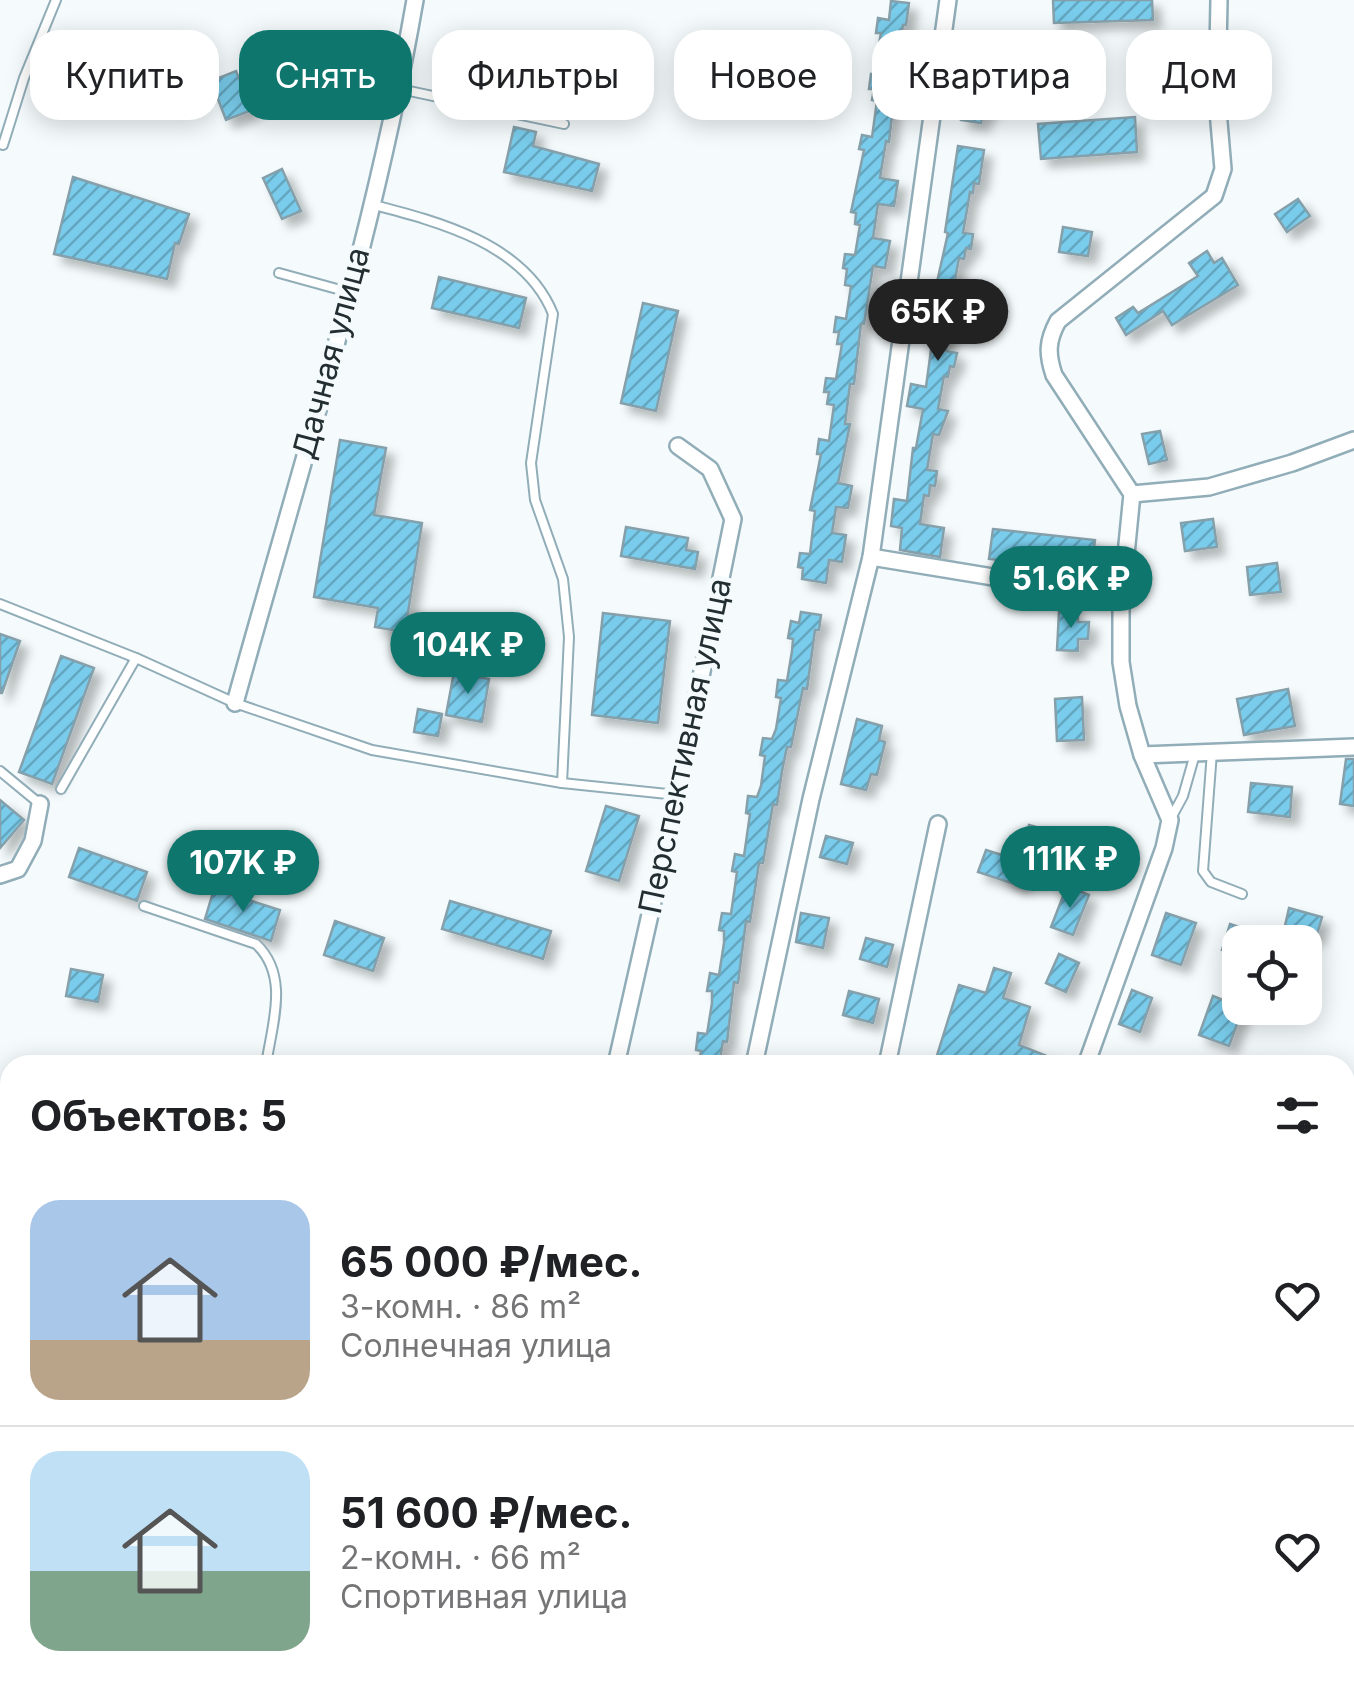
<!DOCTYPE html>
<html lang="ru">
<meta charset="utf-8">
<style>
body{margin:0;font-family:Inter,sans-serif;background:#f6f6f6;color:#202124;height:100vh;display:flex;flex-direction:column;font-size:38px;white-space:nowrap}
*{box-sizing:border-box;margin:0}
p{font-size:32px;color:#757577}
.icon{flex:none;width:55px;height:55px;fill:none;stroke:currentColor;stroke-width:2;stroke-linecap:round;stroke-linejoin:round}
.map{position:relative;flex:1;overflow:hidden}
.sheet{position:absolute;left:0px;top:1055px;width:1355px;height:640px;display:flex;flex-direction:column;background:#fff;border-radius:30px 30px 0 0;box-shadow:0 5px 25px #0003}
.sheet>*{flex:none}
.banner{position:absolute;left:30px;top:30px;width:1295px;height:90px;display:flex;gap:20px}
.controls{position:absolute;left:1222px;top:925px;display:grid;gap:20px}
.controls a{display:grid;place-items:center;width:100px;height:100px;border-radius:20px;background:#fff;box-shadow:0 5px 25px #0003;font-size:50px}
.price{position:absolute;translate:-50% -85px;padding:0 22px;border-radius:35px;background:#0f766e;color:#fff;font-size:32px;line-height:65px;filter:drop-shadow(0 2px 5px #0008)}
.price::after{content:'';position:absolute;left:50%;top:60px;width:30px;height:22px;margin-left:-15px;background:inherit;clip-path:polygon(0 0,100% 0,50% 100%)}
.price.current{background:#222;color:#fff}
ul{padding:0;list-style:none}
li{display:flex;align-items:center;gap:30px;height:250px;padding:0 30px}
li+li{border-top:2px solid #e0e0e0}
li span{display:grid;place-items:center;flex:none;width:280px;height:200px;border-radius:30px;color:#555}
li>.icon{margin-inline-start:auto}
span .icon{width:120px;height:120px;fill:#fffc;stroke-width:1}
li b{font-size:42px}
h2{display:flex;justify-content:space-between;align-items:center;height:120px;padding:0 30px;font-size:42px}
.pill{padding:0 35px;border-radius:30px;background:#fff;box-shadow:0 5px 25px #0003;font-size:35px;line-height:90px}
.pill.current{background:#0f766e;color:#fff}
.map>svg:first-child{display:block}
.building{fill:url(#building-hatch);stroke:#85a0aa;stroke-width:2.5;filter:url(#shadow)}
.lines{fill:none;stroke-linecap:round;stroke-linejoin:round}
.lane-casing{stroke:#91adb8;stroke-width:12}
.street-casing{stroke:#91adb8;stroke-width:20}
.lane{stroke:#fff;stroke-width:8}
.street{stroke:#fff;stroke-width:15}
.labels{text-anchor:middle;stroke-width:10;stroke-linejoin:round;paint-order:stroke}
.street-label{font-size:32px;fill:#232e32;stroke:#f5fbfd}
</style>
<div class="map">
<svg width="1354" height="1695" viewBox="0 0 1354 1695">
<defs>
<pattern id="building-hatch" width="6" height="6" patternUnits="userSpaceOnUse" patternTransform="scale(2.5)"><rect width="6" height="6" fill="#79cceb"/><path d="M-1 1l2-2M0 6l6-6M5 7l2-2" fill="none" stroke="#63a6bf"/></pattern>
<filter id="shadow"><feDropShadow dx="8" dy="8" stdDeviation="5" flood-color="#0004"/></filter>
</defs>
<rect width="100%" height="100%" fill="#f5fbfd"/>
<!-- building -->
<g class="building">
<polygon points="1053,0 1152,0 1153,20 1054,23"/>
<polygon points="891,1 909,3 906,25 903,25 898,59 902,59 899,81 896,80 889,142 886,141 880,178 898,181 894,206 878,204 873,238 890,241 885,268 873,266 864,324 861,324 854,384 850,384 845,424 850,424 838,483 852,486 848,508 836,507 832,533 846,535 842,562 829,560 826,583 802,579 803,568 798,567 800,553 810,554 815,511 810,510 821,454 817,454 819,439 829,441 834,405 827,404 829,392 824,392 826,378 836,379 842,344 837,344 839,332 834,332 836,317 846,319 851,286 845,285 847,269 843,268 845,254 855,255 860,225 855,224 856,213 851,212 864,150 859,149 862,135 872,137 877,101 872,100 874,89 869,89 871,74 882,76 886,45 879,44 881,33 876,33 878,18 889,20"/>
<polygon points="236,71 252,110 226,120 211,81"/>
<polygon points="965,75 982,78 979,97 989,99 987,113 983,112 981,123 961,120"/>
<polygon points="1135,117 1137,152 1041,159 1038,124"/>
<polygon points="514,127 536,132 533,146 599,164 592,191 504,172"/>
<polygon points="958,146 984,150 979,184 974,183 973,193 970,192 963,233 973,234 971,249 966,248 964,259 959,258 953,291 964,293 961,307 957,306 955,318 952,317 946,351 957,353 954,367 950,366 948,377 944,376 938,409 948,411 939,435 933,434 927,470 937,471 935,486 930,485 929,496 924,495 920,524 944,528 940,557 900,550 902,528 891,526 894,499 907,501 913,448 916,448 923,409 907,406 911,384 926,387 939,291 935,291 948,233 945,232"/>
<polygon points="282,169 301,211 282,219 263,178"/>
<polygon points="73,177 189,214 179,244 175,243 167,279 54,254"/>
<polygon points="1298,199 1310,216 1287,232 1275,214"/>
<polygon points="1063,227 1092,232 1088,256 1059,252"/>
<polygon points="1207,251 1214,263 1222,258 1238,285 1172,325 1163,311 1126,335 1116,318 1133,307 1138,313 1198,276 1189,263"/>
<polygon points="439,277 526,298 519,328 432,308"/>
<polygon points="643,303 678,311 656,411 621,403"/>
<polygon points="1160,431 1167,460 1149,464 1142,434"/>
<polygon points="340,440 386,448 374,515 422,523 405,632 375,627 378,608 314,597"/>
<polygon points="1213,519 1217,547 1185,551 1181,523"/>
<polygon points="626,527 688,538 686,550 698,552 695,569 621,556"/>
<polygon points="993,529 1095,540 1091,570 989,559"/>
<polygon points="1277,563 1281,592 1250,595 1247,567"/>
<polygon points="801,612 821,615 819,630 815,630 807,689 803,688 791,747 787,747 782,771 777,805 773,804 763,863 759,863 750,922 746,921 738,983 734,982 727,1042 723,1041 719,1065 699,1062 701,1051 696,1050 698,1033 707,1034 712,1003 712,991 707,991 710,973 719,975 724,943 724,931 719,930 722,913 731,914 737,872 732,871 735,854 744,856 750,814 746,813 748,796 757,797 761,786 765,756 760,755 763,738 772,739 776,729 781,698 776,697 778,680 787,681 792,651 793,639 788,638 791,621 799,623"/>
<polygon points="1059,612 1078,612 1078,622 1089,622 1088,639 1078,639 1078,651 1057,650"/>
<polygon points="603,613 670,621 658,723 592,715"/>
<polygon points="0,634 20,641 2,693 0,693"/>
<polygon points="61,656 94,668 52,784 19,772"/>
<polygon points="454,672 489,679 482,722 446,715"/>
<polygon points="1288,689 1295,726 1244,735 1237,699"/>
<polygon points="1082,697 1084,740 1057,741 1055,699"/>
<polygon points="418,709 442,714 438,736 414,732"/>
<polygon points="857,719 882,726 879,740 885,742 877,775 871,774 866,790 841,784"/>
<polygon points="1346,759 1354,759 1354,806 1340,804"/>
<polygon points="1251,783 1292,787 1290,817 1248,812"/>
<polygon points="0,800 24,820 0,848"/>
<polygon points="606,806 639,816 619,881 586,871"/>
<polygon points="1029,825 1061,834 1054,859 1022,849"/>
<polygon points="826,836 853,843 847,864 820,857"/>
<polygon points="79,848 147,872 137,901 69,877"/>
<polygon points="986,850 1027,863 1020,886 978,872"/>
<polygon points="1067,886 1089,895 1073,935 1051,927"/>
<polygon points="214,889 280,910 271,941 205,919"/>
<polygon points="450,901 551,931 543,959 442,929"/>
<polygon points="1289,908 1322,917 1316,938 1284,930"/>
<polygon points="801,913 829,918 823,948 796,942"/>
<polygon points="1166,913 1196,923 1181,965 1152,955"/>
<polygon points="335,921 384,938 373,971 324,955"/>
<polygon points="1230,924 1279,940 1279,942 1240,942 1240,955 1222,950"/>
<polygon points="866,938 893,945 887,967 860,959"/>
<polygon points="1059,954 1079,963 1066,992 1046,983"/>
<polygon points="994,968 1011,973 1003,998 1030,1007 1019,1045 1069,1065 934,1065 959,985 986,993"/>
<polygon points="71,969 103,975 98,1002 66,996"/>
<polygon points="1132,990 1152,998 1140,1032 1119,1024"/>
<polygon points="849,991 879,999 873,1023 843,1015"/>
<polygon points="1213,996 1243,1008 1229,1046 1199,1035"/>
</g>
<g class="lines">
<defs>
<g id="lane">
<polyline points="400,89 564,124"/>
<polyline points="3,145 24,78 56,0"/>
<path d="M370,204C436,221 525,243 553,314L531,463L535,500L563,579L569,637L562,783"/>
<polyline points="279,273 348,292"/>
<polyline points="0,604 136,658 235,703 372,750 562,783 677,795"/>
<polyline points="1212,752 1203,871 1211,882 1242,894"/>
<polyline points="0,771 40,804"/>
<polyline points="61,789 136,658"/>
<polyline points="1170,820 1183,796 1195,754"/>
<path d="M144,906L256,944C290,976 272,1024 266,1065"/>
<polyline points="1345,1668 1349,1669 1345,1695"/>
<polyline points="930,1685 987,1695"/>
<polyline points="914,1695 916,1685"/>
<polyline points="1051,1695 1053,1685"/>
<polyline points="1134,1695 1135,1685"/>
</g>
<g id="street">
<polyline points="1132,494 1209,487 1292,463 1354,440"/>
<polyline points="871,557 1041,585 1122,582"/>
<path d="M235,703C299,471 374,238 415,0"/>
<polyline points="1142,755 1354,747"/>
<polyline points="0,875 18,869 33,841 40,804"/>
<polyline points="616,1065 677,795 733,519 710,469 678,446"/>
<polyline points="754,1065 811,799 871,557 948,0"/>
<polyline points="887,1065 938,824"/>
<path d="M1086,1065L1164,848L1170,820L1142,755L1128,706L1121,662V605L1132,494L1054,375C1047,354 1047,341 1058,321L1214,196L1223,169L1217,99L1219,0"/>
<polyline points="0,1126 10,1127"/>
<polyline points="1345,1137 1354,1140"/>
<polyline points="0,1522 10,1523"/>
<polyline points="1345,1534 1354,1537"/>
<polyline points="546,1695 549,1685"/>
<polyline points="758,1695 760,1685"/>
</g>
</defs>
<!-- lane casing -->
<use href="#lane" class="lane-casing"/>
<!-- street casing -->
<use href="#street" class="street-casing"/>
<!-- lane -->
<use href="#lane" class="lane"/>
<!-- street -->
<use href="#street" class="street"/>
</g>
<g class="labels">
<!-- street labels -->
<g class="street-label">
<text transform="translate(331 353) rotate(-75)" y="11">Дачная улица</text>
<text transform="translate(685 746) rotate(-78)" y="11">Перспективная улица</text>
</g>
</g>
</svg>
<div class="controls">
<a><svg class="icon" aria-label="locate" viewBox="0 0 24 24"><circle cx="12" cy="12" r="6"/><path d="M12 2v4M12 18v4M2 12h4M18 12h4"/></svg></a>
</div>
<b class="price current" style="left:938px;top:364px">65K ₽</b>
<b class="price" style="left:1071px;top:631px">51.6K ₽</b>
<b class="price" style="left:468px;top:697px">104K ₽</b>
<b class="price" style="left:1070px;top:911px">111K ₽</b>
<b class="price" style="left:243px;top:915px">107K ₽</b>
<div class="banner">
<a class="pill">Купить</a>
<a class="pill current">Снять</a>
<a class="pill">Фильтры</a>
<a class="pill">Новое</a>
<a class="pill">Квартира</a>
<a class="pill">Дом</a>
</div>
<section class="sheet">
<h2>Объектов: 5<svg class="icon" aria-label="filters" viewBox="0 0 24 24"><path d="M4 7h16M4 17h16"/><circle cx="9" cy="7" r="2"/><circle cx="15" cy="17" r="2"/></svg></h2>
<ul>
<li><span style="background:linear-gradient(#a9c7e8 70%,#b9a48a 0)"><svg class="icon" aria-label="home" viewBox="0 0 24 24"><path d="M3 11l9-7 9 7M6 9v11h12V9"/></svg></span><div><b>65 000 ₽/мес.</b><p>3-комн. · 86 m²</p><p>Солнечная улица</p></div><svg class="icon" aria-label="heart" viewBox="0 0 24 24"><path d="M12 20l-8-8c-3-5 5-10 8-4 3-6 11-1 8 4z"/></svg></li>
<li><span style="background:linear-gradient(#bfe0f5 60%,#7fa58c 0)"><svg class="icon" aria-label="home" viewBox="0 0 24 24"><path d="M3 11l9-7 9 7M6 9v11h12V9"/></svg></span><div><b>51 600 ₽/мес.</b><p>2-комн. · 66 m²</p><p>Спортивная улица</p></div><svg class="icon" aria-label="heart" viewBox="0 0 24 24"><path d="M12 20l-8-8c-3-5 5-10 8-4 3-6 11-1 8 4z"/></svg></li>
</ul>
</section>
</div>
